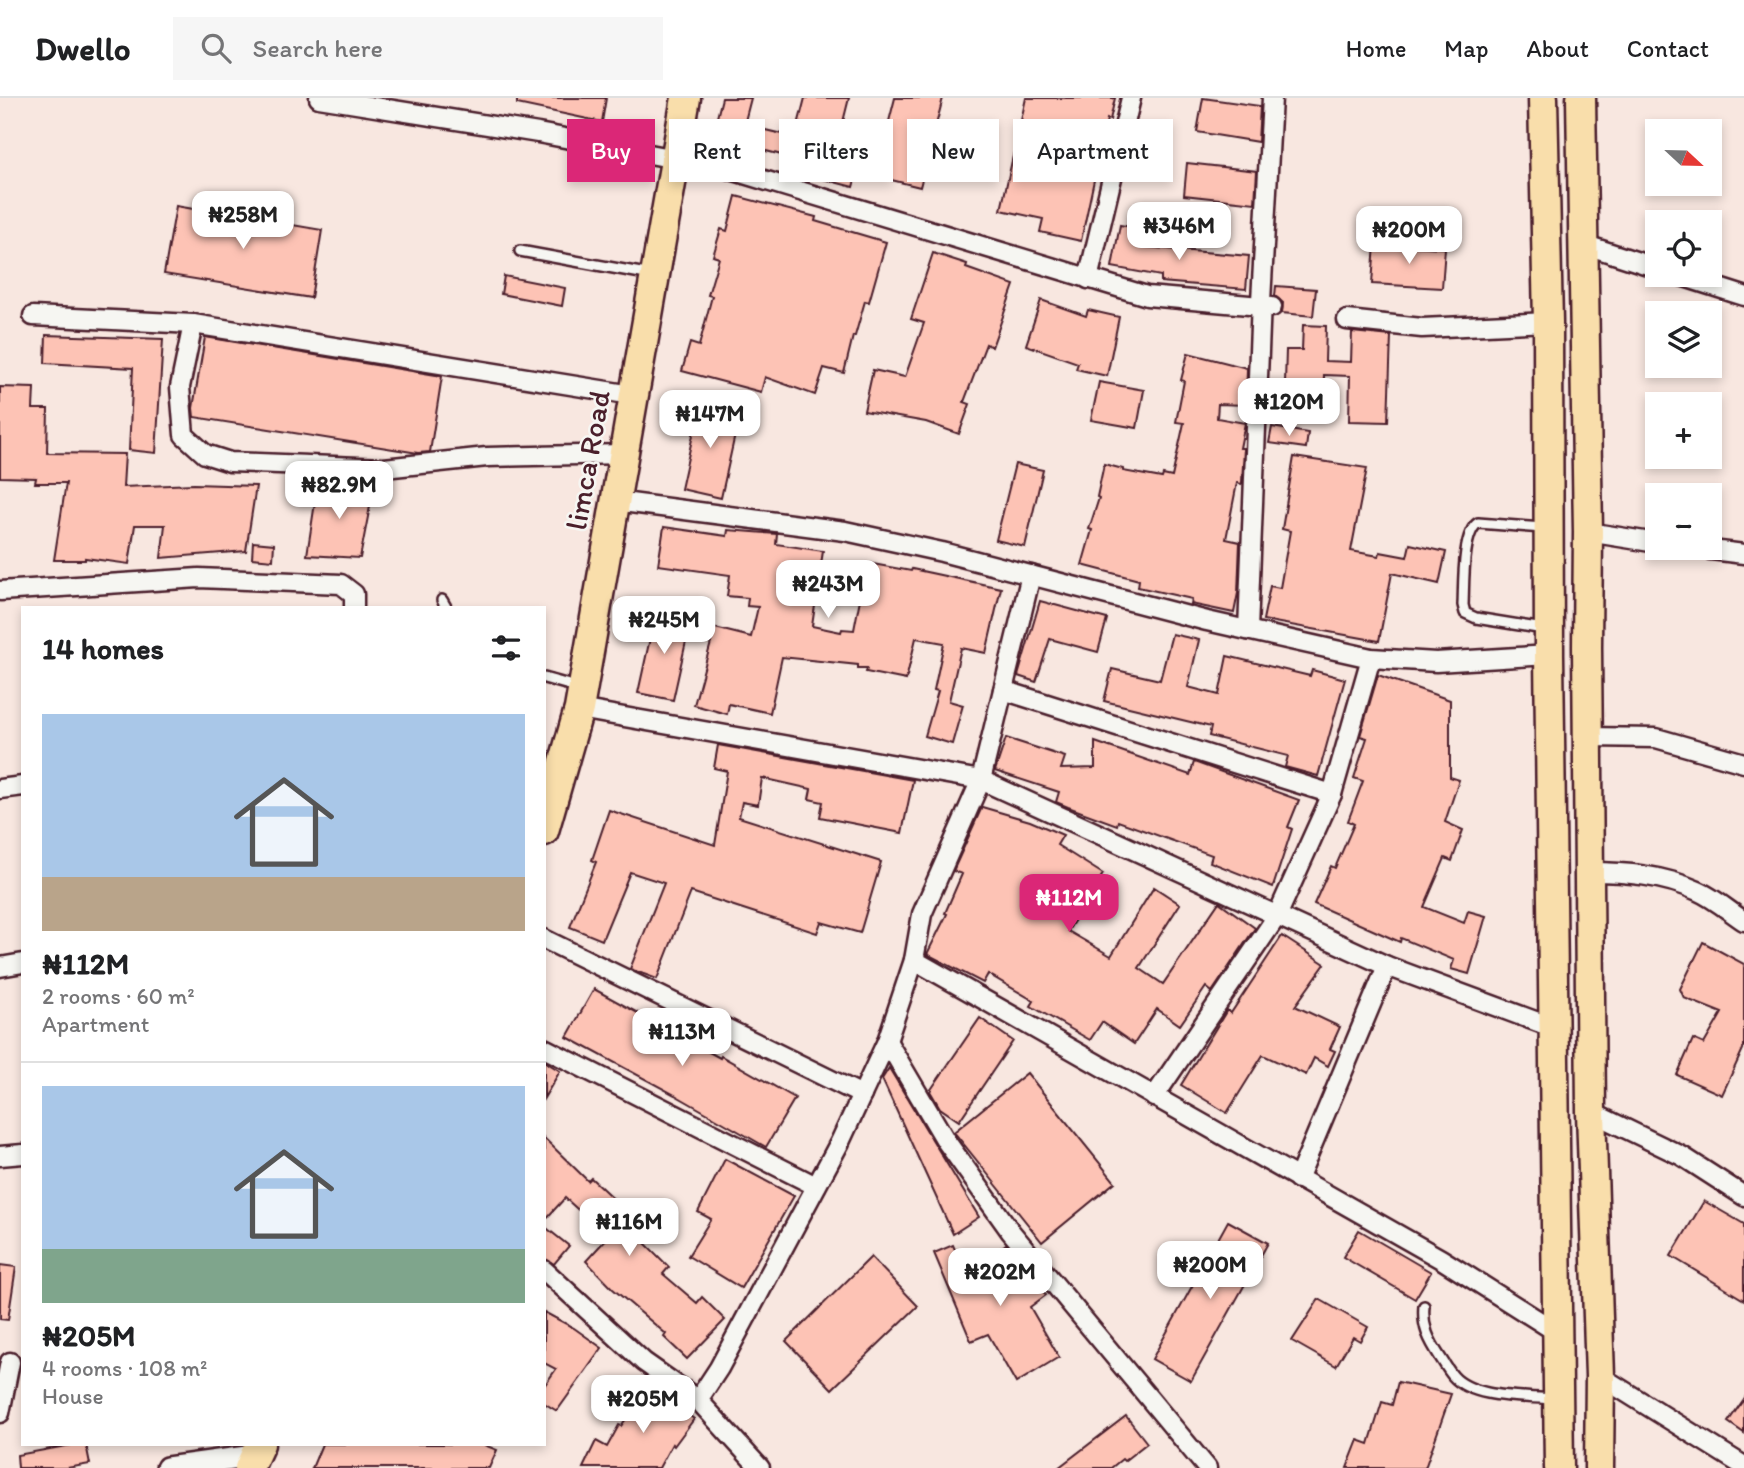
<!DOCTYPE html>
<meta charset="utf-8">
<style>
body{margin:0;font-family:Itim,sans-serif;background:#f6f6f6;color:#202124;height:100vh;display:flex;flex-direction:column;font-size:26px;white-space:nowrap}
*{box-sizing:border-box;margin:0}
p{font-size:23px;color:#757577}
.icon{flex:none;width:38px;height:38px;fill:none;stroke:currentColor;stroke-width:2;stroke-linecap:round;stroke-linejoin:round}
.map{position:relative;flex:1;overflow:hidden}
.sheet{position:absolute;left:21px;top:508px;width:525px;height:840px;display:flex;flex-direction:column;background:#fff;border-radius:0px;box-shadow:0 4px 10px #0003}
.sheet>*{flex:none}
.top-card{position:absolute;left:567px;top:21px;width:665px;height:63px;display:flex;gap:14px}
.needle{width:46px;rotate:112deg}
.buttons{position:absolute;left:1645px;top:21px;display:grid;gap:14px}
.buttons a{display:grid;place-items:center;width:77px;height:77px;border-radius:0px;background:#fff;box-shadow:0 4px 10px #0003;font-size:35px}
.price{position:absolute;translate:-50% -60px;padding:0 16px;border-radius:14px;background:#fff;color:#222;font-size:23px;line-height:46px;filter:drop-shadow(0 2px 4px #0008)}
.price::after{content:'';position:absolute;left:50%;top:42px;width:21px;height:16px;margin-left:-10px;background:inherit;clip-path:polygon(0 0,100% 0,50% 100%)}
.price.current{background:#db2777;color:#fff}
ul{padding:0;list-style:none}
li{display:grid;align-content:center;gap:14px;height:371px;padding:0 21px}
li+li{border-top:2px solid #e0e0e0}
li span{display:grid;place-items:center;height:217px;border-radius:0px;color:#555}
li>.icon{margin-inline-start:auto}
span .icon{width:126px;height:126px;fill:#fffc;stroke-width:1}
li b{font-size:30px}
h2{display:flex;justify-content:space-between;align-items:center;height:84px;padding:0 21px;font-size:30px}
.pill{padding:0 24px;border-radius:0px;background:#fff;box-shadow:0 4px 10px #0003;font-size:24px;line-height:63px}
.pill.current{background:#db2777;color:#fff}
header{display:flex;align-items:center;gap:42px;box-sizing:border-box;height:98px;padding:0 35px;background:#fff;border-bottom:2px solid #e0e0e0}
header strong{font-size:33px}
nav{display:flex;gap:38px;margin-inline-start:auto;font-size:24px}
.search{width:490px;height:63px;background:#f6f6f6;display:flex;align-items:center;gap:18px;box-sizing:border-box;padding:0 24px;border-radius:0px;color:#757577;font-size:26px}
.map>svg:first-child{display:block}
.building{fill:#fdc3b5;stroke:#4a1f2b;stroke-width:2}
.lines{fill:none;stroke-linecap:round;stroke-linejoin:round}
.service-casing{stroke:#4a1f2b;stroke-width:14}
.minor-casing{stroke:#4a1f2b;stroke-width:23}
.tertiary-casing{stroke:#4a1f2b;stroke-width:26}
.primary-casing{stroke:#4a1f2b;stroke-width:33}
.trunk-casing{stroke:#4a1f2b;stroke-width:33}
.service{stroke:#f6f6f2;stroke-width:9}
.minor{stroke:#f6f6f2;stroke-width:18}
.tertiary{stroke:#f6f6f2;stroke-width:21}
.primary{stroke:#f9deab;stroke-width:28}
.trunk{stroke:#f9deab;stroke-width:28}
.labels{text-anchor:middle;stroke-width:5;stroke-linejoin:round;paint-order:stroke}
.street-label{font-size:30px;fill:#4a1f2b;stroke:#f6f6f2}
</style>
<header>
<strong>Dwello</strong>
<div class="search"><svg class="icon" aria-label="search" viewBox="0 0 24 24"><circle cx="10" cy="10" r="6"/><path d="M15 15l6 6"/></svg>Search here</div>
<nav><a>Home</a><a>Map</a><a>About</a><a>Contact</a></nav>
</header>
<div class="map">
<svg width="1744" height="1370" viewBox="0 0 1744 1370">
<rect width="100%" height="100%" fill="#f8e7e0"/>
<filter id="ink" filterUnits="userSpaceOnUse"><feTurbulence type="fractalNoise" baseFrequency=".0143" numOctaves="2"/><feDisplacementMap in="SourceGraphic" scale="14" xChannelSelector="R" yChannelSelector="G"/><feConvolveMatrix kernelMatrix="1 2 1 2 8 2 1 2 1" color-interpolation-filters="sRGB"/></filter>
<g filter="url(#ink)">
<!-- building -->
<g class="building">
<polygon points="517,0 606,0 602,24 517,6"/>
<polygon points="722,0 751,0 744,27 795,39 805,0 849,0 833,64 858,71 853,89 797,74 801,62 712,39"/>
<polygon points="895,0 943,0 920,89 875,78"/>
<polygon points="1026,0 1115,0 1110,22 1107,21 1081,143 1040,134 1043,121 1001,112"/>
<polygon points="1203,0 1260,8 1258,44 1197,34"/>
<polygon points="1187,65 1257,73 1255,105 1184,97"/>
<polygon points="736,98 816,119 815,123 886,144 869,204 865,203 855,238 853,238 844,275 824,270 815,297 765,279 761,294 682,273 690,245 699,248 712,198 708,197 719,160 713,158 721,131 727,133"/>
<polygon points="176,108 229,117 231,108 264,114 263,122 322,132 311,200 164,176"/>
<polygon points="1120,127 1149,132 1146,149 1249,158 1246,191 1161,184 1161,178 1112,169"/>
<polygon points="1375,146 1445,150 1442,190 1372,186"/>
<polygon points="933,155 967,166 966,170 1014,187 992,249 986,246 964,304 970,306 959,336 926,324 864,313 873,272 905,279 924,225 911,221"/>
<polygon points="504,178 565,190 562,208 501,196"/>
<polygon points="1276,188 1316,191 1313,218 1282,215 1283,205 1275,198"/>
<polygon points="1041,202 1086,218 1088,212 1119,219 1107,278 1076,271 1078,265 1026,247"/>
<polygon points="1303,227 1326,228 1325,263 1351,264 1352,234 1391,238 1388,324 1349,323 1350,278 1324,277 1323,309 1269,308 1269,286 1285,285 1286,252 1302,252"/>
<polygon points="46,237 163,241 156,355 129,352 133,270 45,265"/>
<polygon points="205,239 442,278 430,354 418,355 194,319 193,310"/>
<polygon points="1188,255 1247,270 1246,307 1218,306 1217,320 1245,325 1240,350 1244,350 1242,384 1242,386 1237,385 1226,441 1240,444 1238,495 1234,515 1191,506 1192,501 1138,489 1139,482 1082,467 1092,432 1089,431 1099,400 1097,399 1104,366 1123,371 1123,373 1162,380 1163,377 1172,379 1184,325 1176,324 1184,283 1181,282"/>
<polygon points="1099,284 1144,292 1137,330 1091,322"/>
<polygon points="0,289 34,290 33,311 48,311 47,355 125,356 123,389 194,386 256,388 246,453 161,460 165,427 135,427 129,466 85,460 85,462 54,462 66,385 35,385 36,380 0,379"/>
<polygon points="700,305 740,314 721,400 681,391"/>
<polygon points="1272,329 1308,335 1306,350 1269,345"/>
<polygon points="1294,359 1367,370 1351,453 1379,458 1380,454 1407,459 1410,446 1446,454 1439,486 1392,475 1379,543 1263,522 1270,488 1280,490 1290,433 1282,431"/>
<polygon points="1015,366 1043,372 1025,449 996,442"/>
<polygon points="318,385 373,393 360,460 307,457"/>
<polygon points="664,429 727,438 728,432 777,436 776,446 823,453 812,528 841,534 842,531 854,532 867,465 911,473 912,471 1001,490 986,555 961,550 949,603 963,607 952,646 925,638 938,593 934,592 944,545 916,540 906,582 866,574 867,570 858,570 858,567 782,559 770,615 729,606 727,616 694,607 715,530 751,539 758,509 747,508 748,500 727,498 730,477 658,467"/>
<polygon points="253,444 274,446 273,462 252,460"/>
<polygon points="1040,503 1107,521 1098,554 1050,541 1036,584 1018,578"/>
<polygon points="656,513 691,521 673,602 638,595"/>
<polygon points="1172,536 1199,542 1188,589 1219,597 1227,558 1310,578 1312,572 1345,581 1318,678 1285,669 1288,658 1209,638 1211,629 1104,603 1112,571 1160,582"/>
<polygon points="1378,577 1450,602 1450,679 1459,682 1445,724 1463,732 1452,763 1445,760 1424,809 1464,825 1468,813 1486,818 1469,876 1451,871 1454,862 1401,840 1400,844 1314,806 1331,768 1335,770 1354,726 1348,723 1363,683 1354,680 1367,640 1360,638"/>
<polygon points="1006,640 1065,659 1061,671 1095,670 1095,644 1190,677 1194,664 1299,702 1288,729 1292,731 1273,789 1210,764 1212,757 1118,723 1117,727 1068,709 1056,704 1059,694 995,673"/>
<polygon points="718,647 913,682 902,735 820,719 823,704 809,701 811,691 762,680 758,707 742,704 739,719 881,764 860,835 821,824 817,835 691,794 657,881 630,871 664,785 630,774 602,842 570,829 596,764 592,762 609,712 715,747 727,673 714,670"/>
<polygon points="982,709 1030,723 1063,737 1057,747 1103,776 1068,833 1111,858 1154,789 1180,806 1139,870 1163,886 1219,804 1255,830 1212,894 1206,889 1180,927 1157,911 1134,946 1102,924 1090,942 1031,908 1034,903 988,876 983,885 927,856 947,816 945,815 962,776 953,773"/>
<polygon points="1282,838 1325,866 1295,908 1340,929 1330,951 1335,953 1328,968 1314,960 1306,977 1263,957 1227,1015 1181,987 1227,912 1231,915"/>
<polygon points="1703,844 1744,866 1744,949 1722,997 1677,977 1693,941 1704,946 1722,915 1684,900 1680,891"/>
<polygon points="594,891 720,960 721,958 795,1000 766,1049 675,997 567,939"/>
<polygon points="980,920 1013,943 959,1023 940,1010 930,993"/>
<polygon points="544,963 560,973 544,1000"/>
<polygon points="889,970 979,1119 953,1136 882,981"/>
<polygon points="1027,975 1115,1084 1042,1144 954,1034"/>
<polygon points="544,1040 588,1083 591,1080 635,1121 629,1129 669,1169 663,1176 697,1205 702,1199 725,1222 687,1261 664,1239 666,1236 613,1191 586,1163 608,1139 565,1100 544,1123"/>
<polygon points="725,1061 794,1098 741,1190 688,1158 711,1121 698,1114"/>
<polygon points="1704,1103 1744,1126 1744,1202 1671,1158"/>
<polygon points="1228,1123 1268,1145 1191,1283 1152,1261"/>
<polygon points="544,1128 569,1148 554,1166 544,1160"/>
<polygon points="1359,1132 1431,1174 1415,1201 1343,1159"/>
<polygon points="1006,1146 1046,1197 1030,1209 1059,1259 1016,1285 988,1236 971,1243 934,1155 953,1147 965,1175"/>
<polygon points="871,1159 918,1208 832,1291 786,1243"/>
<polygon points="0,1167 16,1169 8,1222 0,1221"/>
<polygon points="1319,1201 1368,1229 1360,1243 1353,1239 1336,1268 1292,1243"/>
<polygon points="544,1214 574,1230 602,1250 557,1313 544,1305 544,1288 556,1271 544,1265"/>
<polygon points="1398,1284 1451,1296 1425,1370 1347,1370 1358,1342 1369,1346 1382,1304 1392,1307"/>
<polygon points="649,1288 694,1321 674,1348 672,1346 659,1370 583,1370 596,1343 607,1349 619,1327 621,1328"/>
<polygon points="1744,1301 1744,1335 1728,1324"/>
<polygon points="1126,1318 1147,1345 1124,1363 1122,1361 1111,1370 1058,1370"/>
<polygon points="77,1346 86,1346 90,1366 67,1370 18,1370 17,1357"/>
<polygon points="322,1346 482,1346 497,1352 489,1370 312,1370"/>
</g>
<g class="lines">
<defs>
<g id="service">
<polyline points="520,153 652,177"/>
<path d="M1543,430L1478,425C1462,435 1464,487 1463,507L1465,515L1476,520L1544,531"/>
<polyline points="442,502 446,509"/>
<polyline points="544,580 580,590"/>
<path d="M1424,1208C1422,1229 1429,1242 1440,1259C1444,1265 1448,1272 1453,1278C1473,1301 1524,1298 1553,1301"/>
</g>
<g id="minor">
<polyline points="319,0 538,35 724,70 1147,198 1272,209"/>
<polyline points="1583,146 1657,170"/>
<polyline points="1678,177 1744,198"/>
<polyline points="1088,181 1131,0"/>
<polyline points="33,218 193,226 632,297"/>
<polyline points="1347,222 1422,230 1548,224"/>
<polyline points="193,226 180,289 184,337 205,356 230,364 384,370 487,359 623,356"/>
<polyline points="615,403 845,433 942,454 1207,523 1371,560 1436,564 1549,557"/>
<polyline points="1588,434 1657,445"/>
<polyline points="1695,450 1744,456"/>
<polyline points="0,493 199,480 341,486 354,496 354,509"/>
<polyline points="1248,532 1261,203 1272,0"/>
<polyline points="1003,592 1332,696"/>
<polyline points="579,611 981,682 1387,868 1554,930"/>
<polyline points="1588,639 1656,640 1744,665"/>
<polyline points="0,691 23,688"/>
<path d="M1589,774C1626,774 1663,777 1698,793C1714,800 1729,813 1744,823"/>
<polyline points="544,841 862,997"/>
<polyline points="914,862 1441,1161 1558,1235"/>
<polyline points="0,869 23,865"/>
<polyline points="887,943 946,1043 1011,1134 1207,1370"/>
<polyline points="544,950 816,1088"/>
<polyline points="1154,999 1277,818 1332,696 1371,560"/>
<polyline points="1591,1014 1682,1058 1744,1098"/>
<polyline points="0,1058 23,1056"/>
<polyline points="1298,1081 1387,868"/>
<polyline points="544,1172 644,1264 698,1302 760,1370"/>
<polyline points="1600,1278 1744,1368"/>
<polyline points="698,1302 719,1270 840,1044 887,943 914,862 922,816 981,682 1031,477"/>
<polyline points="0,1315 10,1264"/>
</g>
<polyline id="tertiary" points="167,1370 254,1358"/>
<g id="primary">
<polyline points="544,733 579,611 686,0"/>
<polyline points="249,1370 260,1346"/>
</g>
<g id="trunk">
<polyline points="1543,0 1548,224 1549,557 1559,1370"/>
<polyline points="1581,0 1588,434 1587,549 1591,1014 1600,1278 1599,1370"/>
</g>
</defs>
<!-- service casing -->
<use href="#service" class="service-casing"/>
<!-- minor casing -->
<use href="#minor" class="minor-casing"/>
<!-- tertiary casing -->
<use href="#tertiary" class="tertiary-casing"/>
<!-- primary casing -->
<use href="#primary" class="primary-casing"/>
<!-- trunk casing -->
<use href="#trunk" class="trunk-casing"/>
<!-- service -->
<use href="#service" class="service"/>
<!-- minor -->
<use href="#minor" class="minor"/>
<!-- tertiary -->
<use href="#tertiary" class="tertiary"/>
<!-- primary -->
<use href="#primary" class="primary"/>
<!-- trunk -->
<use href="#trunk" class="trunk"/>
</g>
</g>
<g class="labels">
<!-- street labels -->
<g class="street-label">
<text transform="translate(588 362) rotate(-80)" y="10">limca Road</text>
</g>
</g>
</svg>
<div class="buttons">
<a><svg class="needle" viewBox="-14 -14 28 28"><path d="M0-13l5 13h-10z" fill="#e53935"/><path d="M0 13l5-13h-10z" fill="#757577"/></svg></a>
<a><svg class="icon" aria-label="locate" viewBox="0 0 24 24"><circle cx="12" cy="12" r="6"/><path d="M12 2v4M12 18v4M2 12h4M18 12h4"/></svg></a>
<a><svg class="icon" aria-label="layers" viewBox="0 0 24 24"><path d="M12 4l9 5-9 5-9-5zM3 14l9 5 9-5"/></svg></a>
<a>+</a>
<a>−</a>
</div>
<b class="price" style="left:243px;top:153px">₦258M</b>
<b class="price" style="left:1179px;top:164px">₦346M</b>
<b class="price" style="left:1409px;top:168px">₦200M</b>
<b class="price" style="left:1289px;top:340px">₦120M</b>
<b class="price" style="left:710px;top:352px">₦147M</b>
<b class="price" style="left:339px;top:423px">₦82.9M</b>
<b class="price" style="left:828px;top:522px">₦243M</b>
<b class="price" style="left:664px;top:558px">₦245M</b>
<b class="price current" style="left:1069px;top:836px">₦112M</b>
<b class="price" style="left:682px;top:970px">₦113M</b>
<b class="price" style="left:629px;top:1160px">₦116M</b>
<b class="price" style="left:1210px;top:1203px">₦200M</b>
<b class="price" style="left:1000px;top:1210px">₦202M</b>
<b class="price" style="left:643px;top:1337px">₦205M</b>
<div class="top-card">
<a class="pill current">Buy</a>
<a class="pill">Rent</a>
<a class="pill">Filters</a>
<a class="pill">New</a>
<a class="pill">Apartment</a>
</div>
<section class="sheet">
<h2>14 homes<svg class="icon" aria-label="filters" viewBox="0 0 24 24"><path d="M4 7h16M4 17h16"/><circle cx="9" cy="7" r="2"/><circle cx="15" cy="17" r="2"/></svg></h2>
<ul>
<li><span style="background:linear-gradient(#a9c7e8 75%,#b9a48a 0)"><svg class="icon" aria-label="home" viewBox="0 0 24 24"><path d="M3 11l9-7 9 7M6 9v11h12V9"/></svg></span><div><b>₦112M</b><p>2 rooms · 60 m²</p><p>Apartment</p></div></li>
<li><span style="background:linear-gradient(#a9c7e8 75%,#7fa58c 0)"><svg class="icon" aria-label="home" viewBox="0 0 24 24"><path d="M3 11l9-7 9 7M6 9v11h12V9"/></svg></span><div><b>₦205M</b><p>4 rooms · 108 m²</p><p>House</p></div></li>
</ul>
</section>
</div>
